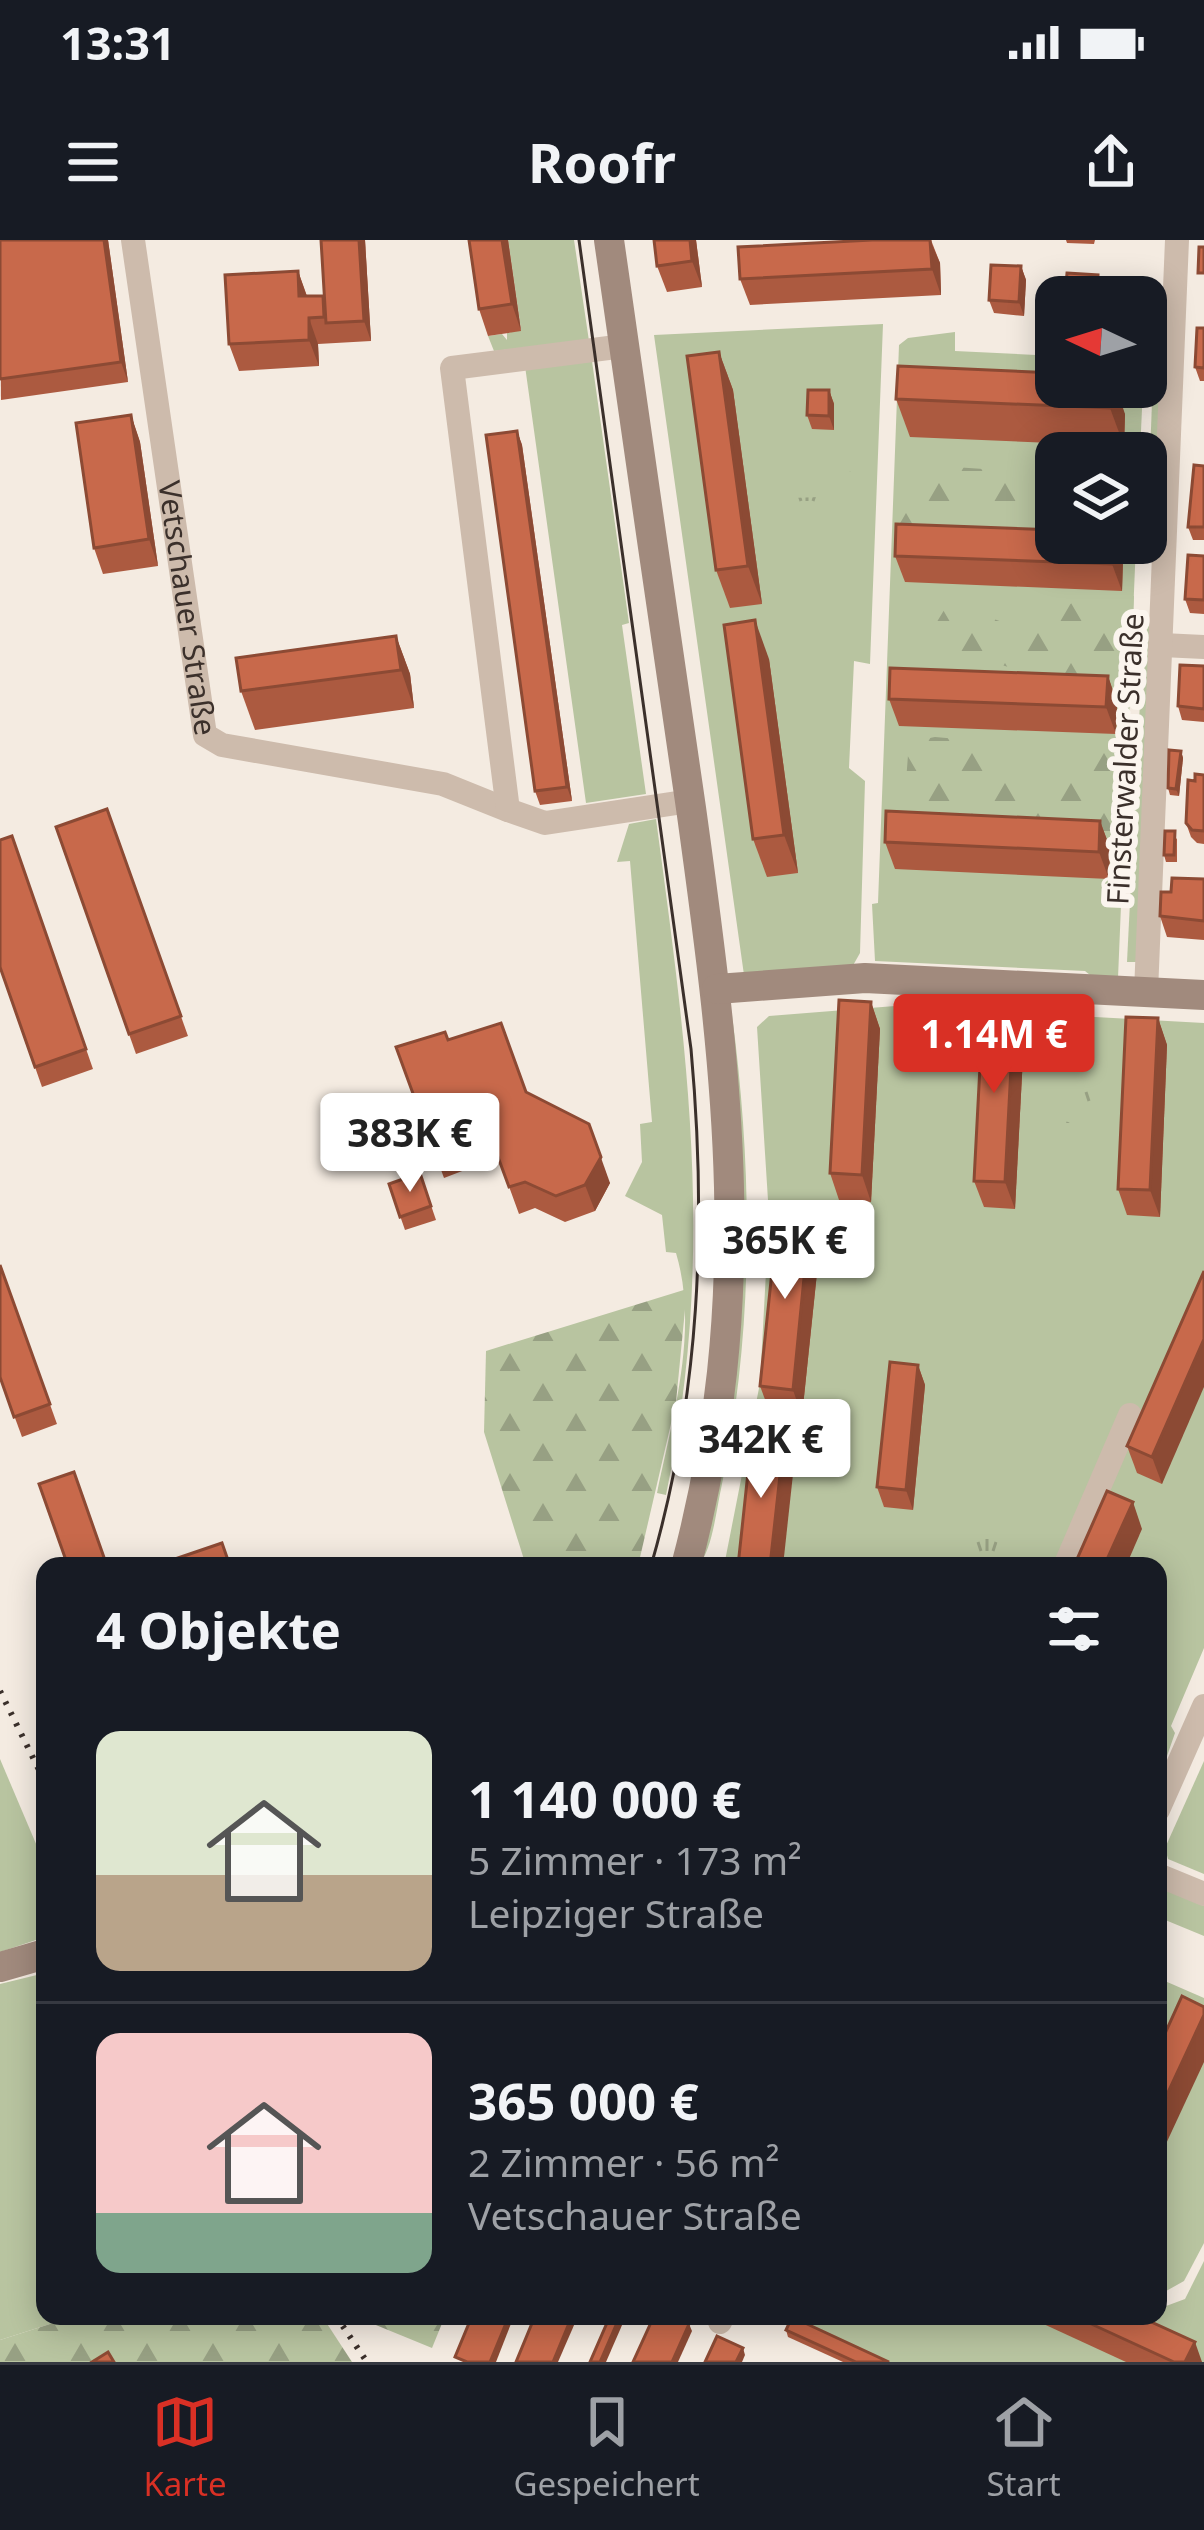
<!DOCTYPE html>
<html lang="de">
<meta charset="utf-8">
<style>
body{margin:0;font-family:"Noto Sans",sans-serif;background:#20242c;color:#f1f3f6;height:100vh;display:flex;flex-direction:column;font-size:45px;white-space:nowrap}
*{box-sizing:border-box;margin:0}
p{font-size:39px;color:#9ea1a6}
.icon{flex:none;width:66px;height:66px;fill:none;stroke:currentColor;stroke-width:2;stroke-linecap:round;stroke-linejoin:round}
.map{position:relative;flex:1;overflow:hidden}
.side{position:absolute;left:36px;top:1317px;width:1131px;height:768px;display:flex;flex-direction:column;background:#171b24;border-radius:24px;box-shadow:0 6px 30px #0003}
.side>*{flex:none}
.needle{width:78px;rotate:274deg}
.fabs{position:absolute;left:1035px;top:36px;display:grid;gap:24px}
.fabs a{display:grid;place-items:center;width:132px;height:132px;border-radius:24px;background:#171b24;box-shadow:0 6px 30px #0003;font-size:60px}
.price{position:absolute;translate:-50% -102px;padding:0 27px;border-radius:12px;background:#fff;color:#222;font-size:39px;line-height:78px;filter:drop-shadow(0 3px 6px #0008)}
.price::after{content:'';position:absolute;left:50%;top:72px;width:36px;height:27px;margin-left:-18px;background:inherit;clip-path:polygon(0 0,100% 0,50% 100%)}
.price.active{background:#d93025;color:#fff}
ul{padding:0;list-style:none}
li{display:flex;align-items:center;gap:36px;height:300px;padding:0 60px}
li+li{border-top:3px solid #363941}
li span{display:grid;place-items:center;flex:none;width:336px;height:240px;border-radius:24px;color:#555}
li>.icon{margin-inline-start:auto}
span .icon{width:144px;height:144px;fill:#fffc;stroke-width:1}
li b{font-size:51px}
h2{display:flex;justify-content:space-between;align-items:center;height:144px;padding:0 60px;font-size:51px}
.status{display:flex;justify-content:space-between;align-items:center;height:84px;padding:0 60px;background:#171b24;direction:ltr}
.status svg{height:33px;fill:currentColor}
header{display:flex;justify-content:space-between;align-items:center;height:156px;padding:0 60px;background:#171b24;font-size:54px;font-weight:700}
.dock{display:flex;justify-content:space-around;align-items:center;height:168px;border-top:3px solid #363941;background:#171b24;font-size:33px;color:#9ea1a6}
.dock a{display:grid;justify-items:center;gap:6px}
.dock .active{color:#d93025}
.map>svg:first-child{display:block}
.green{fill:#b8c4a0}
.forest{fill:url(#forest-firs)}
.park{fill:url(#park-tufts)}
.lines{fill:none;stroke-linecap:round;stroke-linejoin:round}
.street{stroke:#cdbbac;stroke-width:24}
.secondary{stroke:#a18a7d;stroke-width:30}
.tram{stroke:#3b302b;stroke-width:3}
.rail{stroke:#3b302b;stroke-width:6;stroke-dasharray:3 9;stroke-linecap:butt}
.wall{fill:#ac5a40}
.shaded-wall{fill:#8c4a34}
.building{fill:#c8694b;stroke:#8c4a34;stroke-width:3}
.labels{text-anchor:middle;stroke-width:12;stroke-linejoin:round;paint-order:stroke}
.street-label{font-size:30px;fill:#3b302b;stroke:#fbf5ee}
</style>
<div class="status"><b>13:31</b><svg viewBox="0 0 49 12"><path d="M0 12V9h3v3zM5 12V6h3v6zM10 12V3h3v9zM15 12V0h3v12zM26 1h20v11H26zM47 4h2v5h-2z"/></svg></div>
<header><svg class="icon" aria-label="menu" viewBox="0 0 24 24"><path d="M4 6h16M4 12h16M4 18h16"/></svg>Roofr<svg class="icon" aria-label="share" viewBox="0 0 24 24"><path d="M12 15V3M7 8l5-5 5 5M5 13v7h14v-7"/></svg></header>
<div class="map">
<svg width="1204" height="2122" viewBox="0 0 1204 2122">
<defs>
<pattern id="forest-firs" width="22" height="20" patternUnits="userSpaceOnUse" patternTransform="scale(3)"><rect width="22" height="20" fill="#b8c4a0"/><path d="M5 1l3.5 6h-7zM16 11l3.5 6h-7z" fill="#97a083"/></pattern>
<pattern id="park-tufts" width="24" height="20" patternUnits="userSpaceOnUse" patternTransform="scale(3)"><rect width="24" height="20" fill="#b8c4a0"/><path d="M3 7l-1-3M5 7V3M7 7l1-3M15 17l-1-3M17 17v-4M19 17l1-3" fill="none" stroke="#97a083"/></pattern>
</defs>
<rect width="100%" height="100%" fill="#f4ebe1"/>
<!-- green -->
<g class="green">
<polygon points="508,0 574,0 589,101 494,111 488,96 502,94 507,100 507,93 521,90"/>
<polygon points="883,84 870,424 854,421 849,528 865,541 860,713 851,729 744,735 654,95"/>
<polygon points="955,92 955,111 1056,116 1056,147 1143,147 1140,213 1056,213 1056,303 1136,303 1118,738 1095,739 1085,731 875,721 872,664 878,663 899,105 908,98"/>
<polygon points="1154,109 1162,117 1159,207 1150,215"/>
<polygon points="592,121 629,383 622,385 646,554 586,563 525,126"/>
<polygon points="1144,382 1153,390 1137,722 1127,722"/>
<path d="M656,579C688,816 716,1017 666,1255L657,1253C673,1176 699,1090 676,1013L666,1012L662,975L625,956L642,922L640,884L652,882L630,621L617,622L629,584Z"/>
<polygon points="895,766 1204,783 1204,1408 1171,1486 1175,1493 1158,1542 1158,1326 724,1326 760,1143 769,976 757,787 769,776"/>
<path d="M732,775C753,933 754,1092 721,1249C716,1272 712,1311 698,1326L734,1147L744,1010Z"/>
<polygon points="0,1519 45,1625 45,1697 0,1712"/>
<polygon points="1204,1521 1204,1634 1168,1619 1165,1608"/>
<polygon points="1158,1646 1204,1666 1204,1696 1158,1677"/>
<polygon points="45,1733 45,2076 75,2076 0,2100 0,1744"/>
<polygon points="1158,1738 1204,1758 1204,2003 1184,2041 1159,2055"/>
<polygon points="1204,2021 1204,2122 889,2122 788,2076 1158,2076 1158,2069 1185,2059"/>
</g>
<!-- forest -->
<g class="forest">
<path d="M925,225L998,230L1023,242L1015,267L970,265L923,306L894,307C895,275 900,246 925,225Z"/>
<path d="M1122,351L1134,356L1124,601C1100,600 1069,603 1047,596C1033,592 1020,578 1005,575C956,565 959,621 904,568L909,502L935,497L1028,505L1025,555L1070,513L1116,493L1117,463L1002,425L949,421L935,385L949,362L1026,391L1075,361L1102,366Z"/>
<polygon points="687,1049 676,1162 638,1326 526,1326 484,1192 486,1111"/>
<polygon points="75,2076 322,2076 352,2122 0,2122 0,2100"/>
<polygon points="366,2076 445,2076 432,2108 371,2083"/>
</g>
<!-- park -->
<g class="park">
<polygon points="839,231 867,232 866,265 838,265"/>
<polygon points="820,257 822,293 793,294 792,258"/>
<polygon points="1063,846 1092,846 1091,883 1062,883"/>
<polygon points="953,1286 1001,1287 993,1324 949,1312"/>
</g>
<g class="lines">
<!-- street -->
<g class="street">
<path id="s1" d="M133,0L205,495L222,505L443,544L508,570"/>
<polyline points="624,106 452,128 508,570 545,583 690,561"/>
<polyline points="1162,405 1204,407"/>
<polyline points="1146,752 1177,0"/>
<polyline points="1065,1326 1130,1175"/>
<polyline points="1158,1570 1204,1466"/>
<polyline points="1158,1635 1204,1654"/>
<polyline points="720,2082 723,2076"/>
</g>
<!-- secondary -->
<g class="secondary">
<path d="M609,0C635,189 664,379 691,568C728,835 757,1060 686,1326"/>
<polyline points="717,749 865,738 1204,755"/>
<polyline points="0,1727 45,1714"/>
</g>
<!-- tram -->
<path class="tram" d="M579,0L691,809C707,985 700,1156 651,1326"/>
<!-- rail -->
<g class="rail">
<polyline points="0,1451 45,1542"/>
<polyline points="336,2076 367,2122"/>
</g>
</g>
<!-- wall -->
<g class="wall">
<polygon points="0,0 108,0 128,142 1,160"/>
<polygon points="365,0 371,101 318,104 319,126 239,131 229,104 298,31 307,56 325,62"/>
<polygon points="469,0 508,0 521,91 488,96 479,69"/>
<polygon points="696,0 702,47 667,52 657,26"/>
<polygon points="872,0 931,0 940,23 941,55 750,65 740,39"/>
<polygon points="1066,0 1095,0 1094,4 1067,3"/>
<polygon points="1021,26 1026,40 1024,76 994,73 989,60"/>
<polygon points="1204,88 1204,141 1200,141 1195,127"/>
<polygon points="719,112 733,150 762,364 730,368 716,330"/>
<polygon points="1056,133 1125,174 1124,206 910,197 896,159"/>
<polygon points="829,150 834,164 834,190 812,189 807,175"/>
<polygon points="131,175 140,202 158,326 103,334 94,308"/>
<polygon points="517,191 522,205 572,561 540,565 535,551"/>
<polygon points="1204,226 1204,300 1193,300 1188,287"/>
<polygon points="895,316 1123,319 1122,351 905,342"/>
<polygon points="1204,316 1204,374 1190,373 1185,359"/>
<polygon points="396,396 410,434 414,468 255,490 241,451"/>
<polygon points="769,419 798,633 767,637 753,599"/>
<polygon points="1204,426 1204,482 1182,480 1178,466"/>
<polygon points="1108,436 1117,463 1116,494 899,486 889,459"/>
<polygon points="1181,511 1183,518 1179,556 1170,555 1168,548"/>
<polygon points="1204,535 1204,604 1197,603 1191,597 1186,583 1195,541"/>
<polygon points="107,569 188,796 136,814 56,587"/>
<polygon points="1100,581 1110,608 1109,639 895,629 885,602"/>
<polygon points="12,596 93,829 42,847 0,727"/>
<polygon points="1177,598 1177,622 1166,622 1164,615"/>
<polygon points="1204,639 1204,700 1167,697 1160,676 1171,652"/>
<polygon points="871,762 880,789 871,962 839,960 830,933"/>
<polygon points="1014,770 1024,797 1015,969 984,967 974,941"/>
<polygon points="1158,778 1167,805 1160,977 1127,975 1118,949"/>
<polygon points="448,800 526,852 610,943 595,971 565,982 535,968 519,974 494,905 466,916 470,928 444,938 396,807"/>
<polygon points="420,933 436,980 405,990 389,944"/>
<polygon points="820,1004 802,1176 770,1173 760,1146"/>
<polygon points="0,1025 57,1184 22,1197 0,1137"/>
<polygon points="1204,1031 1162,1244 1137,1233 1127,1206"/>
<polygon points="918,1125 925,1145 913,1270 884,1267 877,1247"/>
<polygon points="1035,2076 1138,2076 1202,2122 1126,2122 1037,2081"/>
<polygon points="786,2090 889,2122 843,2122 788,2097"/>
</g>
<!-- shaded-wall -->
<g class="shaded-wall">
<polygon points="104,0 108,0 128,142 121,122"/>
<polygon points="359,0 365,0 371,101 364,81"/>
<polygon points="502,0 508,0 521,91 512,64"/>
<polygon points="690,0 696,0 702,47 692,21"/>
<polygon points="930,0 940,23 941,55 932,29"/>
<polygon points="1021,26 1026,40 1024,76 1019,62"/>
<polygon points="298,31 307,57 299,56"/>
<polygon points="1098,35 1103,48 1103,57 1097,57"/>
<polygon points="309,78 318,104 319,126 309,100"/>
<polygon points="719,112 733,150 762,364 748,326"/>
<polygon points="1111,147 1116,147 1125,174 1124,206 1110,168"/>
<polygon points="829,150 834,164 834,190 829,176"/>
<polygon points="131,175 140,202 158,326 149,299"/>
<polygon points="517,191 522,205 572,561 567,547"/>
<polygon points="1113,303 1117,303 1123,319 1122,351 1112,324"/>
<polygon points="755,380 769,419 798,633 784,595"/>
<polygon points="396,396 410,434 414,468 401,430"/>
<polygon points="1108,436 1117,463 1116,494 1106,467"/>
<polygon points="1181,511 1183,518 1179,556 1176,549"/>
<polygon points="1100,581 1110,608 1109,639 1099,612"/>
<polygon points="871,762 880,789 871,962 862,935"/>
<polygon points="1014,770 1024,797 1015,969 1005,942"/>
<polygon points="1158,778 1167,805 1160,977 1150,950"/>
<polygon points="589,884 610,943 595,971 585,945"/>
<polygon points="810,977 820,1004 802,1176 793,1150"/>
<polygon points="1204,1099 1204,1147 1162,1244 1152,1217"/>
<polygon points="918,1125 925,1145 913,1270 906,1250"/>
<polygon points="784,1199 794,1225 783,1326 770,1326"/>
<polygon points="1133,1262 1142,1289 1126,1326 1104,1326"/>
<polygon points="1204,1775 1204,1822 1158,1921 1158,1874"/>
<polygon points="509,2076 514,2076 496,2122 490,2122"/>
<polygon points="572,2076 578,2076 558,2122 553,2122"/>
<polygon points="620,2076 626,2076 606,2122 600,2122"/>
<polygon points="689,2084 692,2091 678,2122 672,2122"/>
<polygon points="1195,2102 1202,2122 1185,2122"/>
<polygon points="743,2108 745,2115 742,2122 736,2122"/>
</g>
<!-- building -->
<g class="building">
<polygon points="0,0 104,0 121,122 0,139"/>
<polygon points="321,0 359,0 364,81 326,83"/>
<polygon points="469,0 502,0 512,64 479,69"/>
<polygon points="654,0 690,0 692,21 657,26"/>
<polygon points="872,0 930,0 932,29 740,39 738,7"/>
<polygon points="1199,7 1204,7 1204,33 1198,33"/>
<polygon points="991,25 1021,26 1019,62 989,60"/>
<polygon points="298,31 299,56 323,56 324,77 309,78 309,100 229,104 225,35"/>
<polygon points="1067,33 1098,35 1097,57 1065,57"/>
<polygon points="1197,88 1204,88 1204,128 1195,127"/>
<polygon points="719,112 748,326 716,330 687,116"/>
<polygon points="898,126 1056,133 1056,147 1111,147 1110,168 896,159"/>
<polygon points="808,150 829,150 829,176 807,175"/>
<polygon points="131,175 149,299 94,308 76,183"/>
<polygon points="517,191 567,547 535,551 486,195"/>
<polygon points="1194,225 1204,226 1204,287 1188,287"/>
<polygon points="896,284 1056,290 1056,303 1113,303 1112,324 895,316"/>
<polygon points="1188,315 1204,316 1204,360 1185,359"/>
<polygon points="755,380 784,595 753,599 724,385"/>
<polygon points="396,396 401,430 241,451 236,418"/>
<polygon points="1180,425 1204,426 1204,469 1178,466"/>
<polygon points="890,428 1108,436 1106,467 889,459"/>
<polygon points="1169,510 1181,511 1176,549 1168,548"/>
<polygon points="1195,534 1204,535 1204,591 1192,590 1186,583 1188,540 1195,541"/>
<polygon points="107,569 181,776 129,794 56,587"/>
<polygon points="886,571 1100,581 1099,612 885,602"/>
<polygon points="1165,591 1175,591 1174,615 1164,615"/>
<polygon points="12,596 86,809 35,827 0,727 0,600"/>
<polygon points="1172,638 1204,639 1204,681 1160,676 1161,652 1171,652"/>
<polygon points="839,760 871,762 862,935 830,933"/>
<polygon points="983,769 1014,770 1005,942 974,941"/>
<polygon points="1126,777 1158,778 1150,950 1118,949"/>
<polygon points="501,783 526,852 589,884 601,917 585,945 556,956 525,942 509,947 484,879 456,889 460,901 434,911 396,807 445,792 448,800"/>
<polygon points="420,933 431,966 400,977 389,944"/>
<polygon points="778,974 810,977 793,1150 760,1146"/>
<polygon points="0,1025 50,1164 14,1177 0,1137"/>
<polygon points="1204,1031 1204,1099 1152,1217 1127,1206"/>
<polygon points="890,1122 918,1125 906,1250 877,1247"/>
<polygon points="752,1195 784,1199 770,1326 738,1326"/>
<polygon points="74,1232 107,1326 68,1326 39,1244"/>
<polygon points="1107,1251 1133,1262 1104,1326 1074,1326"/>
<polygon points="222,1303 230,1326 174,1326 172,1320"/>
<polygon points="1182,1756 1204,1767 1204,1775 1158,1874 1158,1809"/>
<polygon points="472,2076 509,2076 490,2122 467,2122 455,2117"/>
<polygon points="535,2076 572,2076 553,2122 516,2122"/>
<polygon points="610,2076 620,2076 600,2122 590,2122"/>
<polygon points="654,2076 671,2076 689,2084 672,2122 633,2122"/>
<polygon points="1074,2076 1138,2076 1195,2102 1185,2122 1174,2122"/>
<polygon points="792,2077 889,2122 856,2122 786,2090"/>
<polygon points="717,2096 743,2108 736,2122 705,2122"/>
<polygon points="108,2112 114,2122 92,2122"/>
</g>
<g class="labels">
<!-- street labels -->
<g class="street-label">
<text dy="10" stroke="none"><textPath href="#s1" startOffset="372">Vetschauer Straße</textPath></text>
<text transform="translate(1126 519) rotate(-87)" y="10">Finsterwalder Straße</text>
</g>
</g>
</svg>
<div class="fabs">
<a><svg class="needle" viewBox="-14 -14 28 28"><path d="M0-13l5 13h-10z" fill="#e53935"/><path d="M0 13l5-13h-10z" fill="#9ea1a6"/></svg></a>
<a><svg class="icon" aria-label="layers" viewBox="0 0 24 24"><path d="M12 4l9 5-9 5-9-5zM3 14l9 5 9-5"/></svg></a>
</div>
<b class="price active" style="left:994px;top:856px">1.14M €</b>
<b class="price" style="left:410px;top:955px">383K €</b>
<b class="price" style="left:785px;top:1062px">365K €</b>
<b class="price" style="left:761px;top:1261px">342K €</b>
<section class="side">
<h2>4 Objekte<svg class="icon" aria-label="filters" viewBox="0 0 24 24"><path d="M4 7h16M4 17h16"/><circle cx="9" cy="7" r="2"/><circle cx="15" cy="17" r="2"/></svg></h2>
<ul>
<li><span style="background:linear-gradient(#dfe7d0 60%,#b9a48a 0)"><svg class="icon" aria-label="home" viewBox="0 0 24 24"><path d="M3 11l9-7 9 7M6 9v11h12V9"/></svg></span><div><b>1 140 000 €</b><p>5 Zimmer · 173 m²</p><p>Leipziger Straße</p></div></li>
<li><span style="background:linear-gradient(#f6c9c9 75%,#7fa58c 0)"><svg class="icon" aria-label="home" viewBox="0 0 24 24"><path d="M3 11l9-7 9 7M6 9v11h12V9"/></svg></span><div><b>365 000 €</b><p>2 Zimmer · 56 m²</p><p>Vetschauer Straße</p></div></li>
</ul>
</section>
</div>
<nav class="dock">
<a class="active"><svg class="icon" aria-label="map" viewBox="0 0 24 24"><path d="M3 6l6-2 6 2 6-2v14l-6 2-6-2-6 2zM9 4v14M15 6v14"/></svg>Karte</a>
<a><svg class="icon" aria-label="saved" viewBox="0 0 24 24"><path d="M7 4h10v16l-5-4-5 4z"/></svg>Gespeichert</a>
<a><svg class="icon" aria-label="home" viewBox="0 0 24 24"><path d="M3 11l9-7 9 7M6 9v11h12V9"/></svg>Start</a>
</nav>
